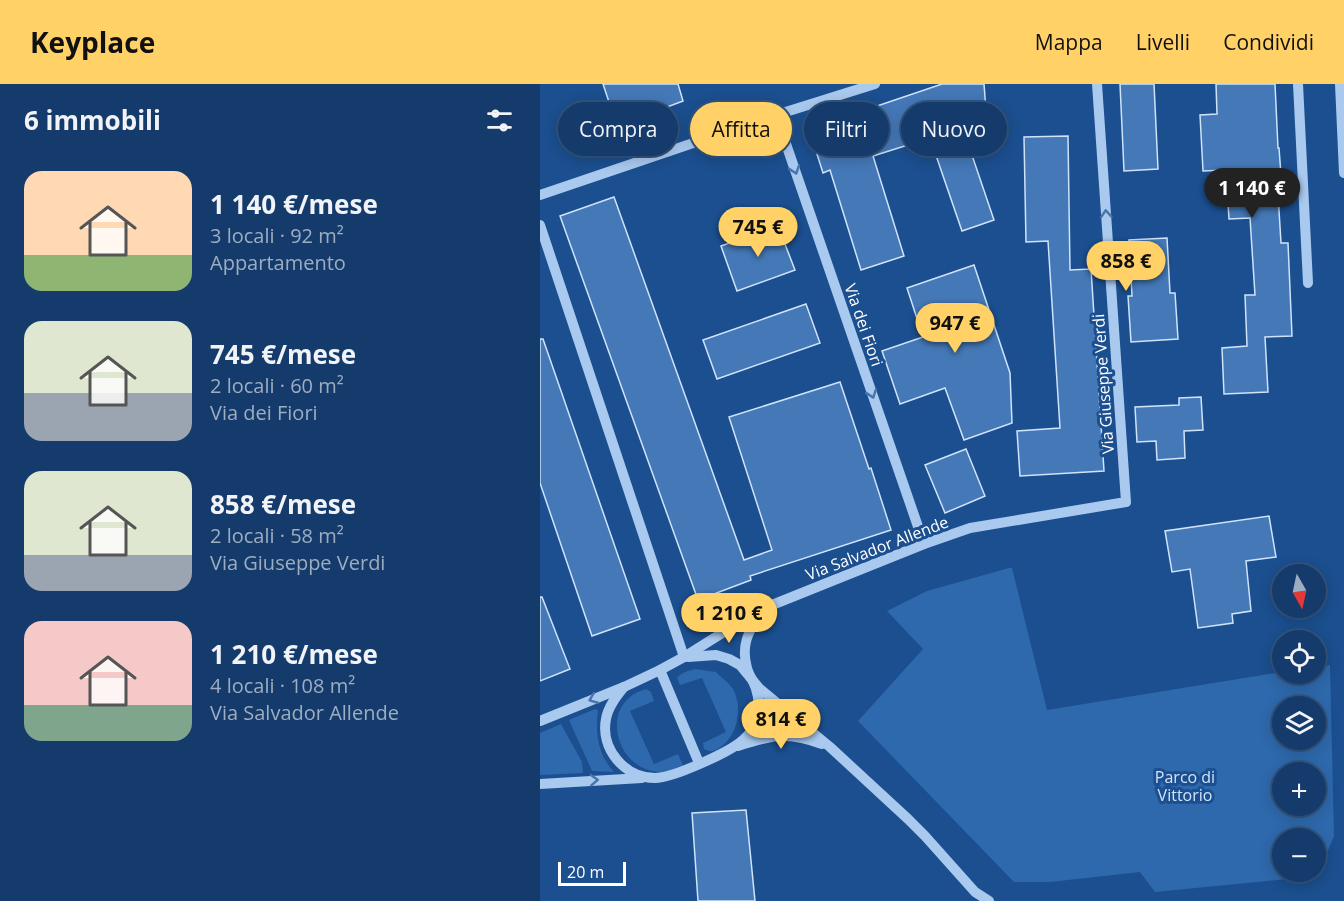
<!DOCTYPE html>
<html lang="it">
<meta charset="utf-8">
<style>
body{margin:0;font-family:"Open Sans",sans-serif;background:#214673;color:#f1f3f6;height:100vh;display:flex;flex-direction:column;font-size:22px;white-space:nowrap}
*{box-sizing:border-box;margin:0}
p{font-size:20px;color:#9dadc1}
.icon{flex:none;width:33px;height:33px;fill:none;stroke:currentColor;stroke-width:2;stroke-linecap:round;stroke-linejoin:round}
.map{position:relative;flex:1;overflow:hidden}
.panel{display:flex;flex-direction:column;background:#143b6b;width:540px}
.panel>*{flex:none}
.guide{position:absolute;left:18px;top:18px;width:570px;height:54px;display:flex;gap:12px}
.needle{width:39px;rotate:171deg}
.controls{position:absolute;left:732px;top:480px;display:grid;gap:12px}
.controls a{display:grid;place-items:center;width:54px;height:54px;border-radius:50%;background:#143b6b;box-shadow:0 3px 15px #0003,0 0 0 2px #33557e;font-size:30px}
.scale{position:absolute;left:18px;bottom:15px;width:68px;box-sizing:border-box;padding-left:6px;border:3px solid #fff;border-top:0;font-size:16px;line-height:21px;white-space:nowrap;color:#fff;-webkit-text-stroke:4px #1b4f8f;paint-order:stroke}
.price{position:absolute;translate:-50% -51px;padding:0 14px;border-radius:21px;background:#ffd166;color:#111;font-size:20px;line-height:39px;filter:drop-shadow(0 2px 3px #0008)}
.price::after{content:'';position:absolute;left:50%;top:36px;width:18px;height:14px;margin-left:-9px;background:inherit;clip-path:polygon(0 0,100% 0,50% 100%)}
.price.selected{background:#222;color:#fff}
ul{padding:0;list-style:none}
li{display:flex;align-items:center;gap:18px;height:150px;padding:0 24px}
li span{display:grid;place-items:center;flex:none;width:168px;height:120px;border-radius:18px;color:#555}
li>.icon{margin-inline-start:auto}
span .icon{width:72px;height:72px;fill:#fffc;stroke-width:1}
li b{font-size:26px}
h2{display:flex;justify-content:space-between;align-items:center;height:72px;padding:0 24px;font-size:26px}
.chip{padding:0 21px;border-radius:27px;background:#143b6b;box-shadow:0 3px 15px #0003,0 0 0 2px #33557e;font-size:21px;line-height:54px}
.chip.selected{background:#ffd166;color:#111}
header{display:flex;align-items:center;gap:36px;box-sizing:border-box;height:84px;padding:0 30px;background:#ffd166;color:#111}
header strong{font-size:28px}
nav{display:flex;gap:33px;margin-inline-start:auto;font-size:21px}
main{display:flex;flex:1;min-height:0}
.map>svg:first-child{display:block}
.green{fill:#2e69ad;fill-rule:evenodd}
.building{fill:#4478b7;stroke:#cfe3fa;stroke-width:1.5}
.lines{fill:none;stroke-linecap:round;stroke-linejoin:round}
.minor{stroke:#a9c9ee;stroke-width:10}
.oneway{stroke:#4674ac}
.labels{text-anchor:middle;stroke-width:6;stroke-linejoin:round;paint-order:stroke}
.street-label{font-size:16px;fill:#fff;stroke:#1b4f8f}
.park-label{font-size:16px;fill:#cfe3fa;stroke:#1b4f8f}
</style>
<header>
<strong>Keyplace</strong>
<nav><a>Mappa</a><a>Livelli</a><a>Condividi</a></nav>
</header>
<main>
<section class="panel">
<h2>6 immobili<svg class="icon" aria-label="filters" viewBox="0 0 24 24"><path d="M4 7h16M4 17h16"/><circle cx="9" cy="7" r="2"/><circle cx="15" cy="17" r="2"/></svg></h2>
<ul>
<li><span style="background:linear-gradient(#ffd9b3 70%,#8fb573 0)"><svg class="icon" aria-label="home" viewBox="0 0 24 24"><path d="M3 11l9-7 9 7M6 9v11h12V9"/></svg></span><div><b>1 140 €/mese</b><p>3 locali · 92 m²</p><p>Appartamento</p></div></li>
<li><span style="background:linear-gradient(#dfe7d0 60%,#9aa5b1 0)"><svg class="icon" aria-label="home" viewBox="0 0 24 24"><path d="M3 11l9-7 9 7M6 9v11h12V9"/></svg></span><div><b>745 €/mese</b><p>2 locali · 60 m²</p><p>Via dei Fiori</p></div></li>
<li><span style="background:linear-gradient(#dfe7d0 70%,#9aa5b1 0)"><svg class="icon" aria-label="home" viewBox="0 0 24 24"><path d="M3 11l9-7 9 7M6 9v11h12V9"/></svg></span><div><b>858 €/mese</b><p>2 locali · 58 m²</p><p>Via Giuseppe Verdi</p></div></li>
<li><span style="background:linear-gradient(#f6c9c9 70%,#7fa58c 0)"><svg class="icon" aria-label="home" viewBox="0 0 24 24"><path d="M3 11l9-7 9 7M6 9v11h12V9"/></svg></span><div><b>1 210 €/mese</b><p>4 locali · 108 m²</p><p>Via Salvador Allende</p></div></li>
</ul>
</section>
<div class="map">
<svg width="804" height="817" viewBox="0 0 804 817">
<rect width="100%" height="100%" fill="#1b4f8f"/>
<!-- green -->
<g class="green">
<path d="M469,484H472L507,626L742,588V590H776V583L790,581L794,752L783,778L776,783V754H742V788H768L758,794L615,808L600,788L510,798H474L318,637L383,565L347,527L387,507ZM742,622H776V656H742ZM742,688H776V722H742Z"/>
<path d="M155,585L176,588C181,593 189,599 193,605C203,623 198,650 182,662C176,667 171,669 164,665L163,659L186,648L162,594L140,601L137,594C142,588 148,587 155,585Z"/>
<path d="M106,605L111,608L114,617L90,627L114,680L138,670L143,681C136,684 128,688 121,688C74,687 58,618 106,605Z"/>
<path d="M55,625L58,626C55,649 58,671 74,688L52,687L29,636Z"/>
<polygon points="21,640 42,678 43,689 0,691 0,649"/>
</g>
<!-- building -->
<g class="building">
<polygon points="63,0 138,0 143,17 119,26 124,43 82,57"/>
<polygon points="402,0 444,0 446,26 417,27 454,136 422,147 390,54 333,72 364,172 321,186 290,86 283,89 269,45"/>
<polygon points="580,0 614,0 618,85 584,87"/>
<polygon points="676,0 735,0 738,64 739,64 741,91 743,90 744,110 738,110 741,159 748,159 752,252 725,253 728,308 684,310 682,264 707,262 705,211 715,211 710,134 689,135 686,86 663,87 660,31 677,30"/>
<polygon points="528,52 530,186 551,185 564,387 480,392 477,347 520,344 508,157 486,158 484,53"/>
<polygon points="74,113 204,476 232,466 189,333 300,298 329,385 331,384 351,446 210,492 211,496 158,516 20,132"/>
<polygon points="238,142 255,186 197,207 181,162"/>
<polygon points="627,154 630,209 635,209 638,255 591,258 588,212 592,212 589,156"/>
<polygon points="434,181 470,289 472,339 424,356 405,304 360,320 342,267 383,253 367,204"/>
<polygon points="266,220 280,259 177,295 163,256"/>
<polygon points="0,255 3,255 100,535 52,552 0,399"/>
<polygon points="661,313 663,346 644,347 645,374 617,376 616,357 597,358 595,323 639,321 639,314"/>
<polygon points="426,365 445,412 405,429 385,381"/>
<polygon points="729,432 736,473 706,477 711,527 692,530 693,539 658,544 650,485 632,488 625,447"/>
<polygon points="0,513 2,513 30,585 0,597"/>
<polygon points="206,726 215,817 158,817 152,729"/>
</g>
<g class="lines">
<!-- minor -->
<g class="minor">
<polyline points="758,0 768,199"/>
<polyline points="800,0 804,89"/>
<polyline points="236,31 384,460"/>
<polyline points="0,111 236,31 335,0"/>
<polyline points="0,141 144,573"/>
<polyline points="148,573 176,571 189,575 200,581 219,604 290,663 368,735 385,752 435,808 449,817"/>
<polyline points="120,586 159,679"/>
<path d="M84,603C76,613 68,623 66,635C60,665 85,694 115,694C133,694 190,668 203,656C217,644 222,622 216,605C214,598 209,591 207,584C201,563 208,544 223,530"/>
<polyline points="0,637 84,603 120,586 144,573 195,541 232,521 384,460 430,444 586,418 557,0"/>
<path d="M198,662C232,651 248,647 282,660"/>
<polyline points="0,700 102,694"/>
</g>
</g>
<!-- one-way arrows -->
<defs><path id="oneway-chevron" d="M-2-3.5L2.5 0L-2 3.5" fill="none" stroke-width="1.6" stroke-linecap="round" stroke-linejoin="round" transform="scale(1.5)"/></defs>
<g class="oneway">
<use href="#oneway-chevron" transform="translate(255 86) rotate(71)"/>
<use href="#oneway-chevron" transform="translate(566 130) rotate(-94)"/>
<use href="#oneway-chevron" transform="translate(332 310) rotate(71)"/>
<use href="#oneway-chevron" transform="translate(53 615) rotate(158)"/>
<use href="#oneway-chevron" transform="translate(54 696) rotate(-3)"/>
</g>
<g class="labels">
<!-- street labels -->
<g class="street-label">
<text transform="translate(324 241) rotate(71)" y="6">Via dei Fiori</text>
<text transform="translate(563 300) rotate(-94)" y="6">Via Giuseppe Verdi</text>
<text transform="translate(337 464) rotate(-21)" y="6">Via Salvador Allende</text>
</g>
<!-- park labels -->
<g class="park-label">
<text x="645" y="699">Parco di<tspan x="645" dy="18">Vittorio</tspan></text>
</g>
</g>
</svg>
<div class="controls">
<a><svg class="needle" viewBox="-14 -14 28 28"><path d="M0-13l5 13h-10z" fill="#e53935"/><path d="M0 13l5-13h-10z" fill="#9dadc1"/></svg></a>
<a><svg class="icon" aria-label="locate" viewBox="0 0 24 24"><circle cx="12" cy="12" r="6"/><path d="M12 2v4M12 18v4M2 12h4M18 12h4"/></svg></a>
<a><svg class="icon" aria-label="layers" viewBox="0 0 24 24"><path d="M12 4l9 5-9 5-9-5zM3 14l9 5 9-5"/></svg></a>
<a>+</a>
<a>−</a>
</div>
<div class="scale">20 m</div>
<b class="price selected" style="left:712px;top:135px">1 140 €</b>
<b class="price" style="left:218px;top:174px">745 €</b>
<b class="price" style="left:586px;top:208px">858 €</b>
<b class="price" style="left:415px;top:270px">947 €</b>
<b class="price" style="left:189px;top:560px">1 210 €</b>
<b class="price" style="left:241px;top:666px">814 €</b>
<div class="guide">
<a class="chip">Compra</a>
<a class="chip selected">Affitta</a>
<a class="chip">Filtri</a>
<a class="chip">Nuovo</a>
</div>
</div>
</main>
